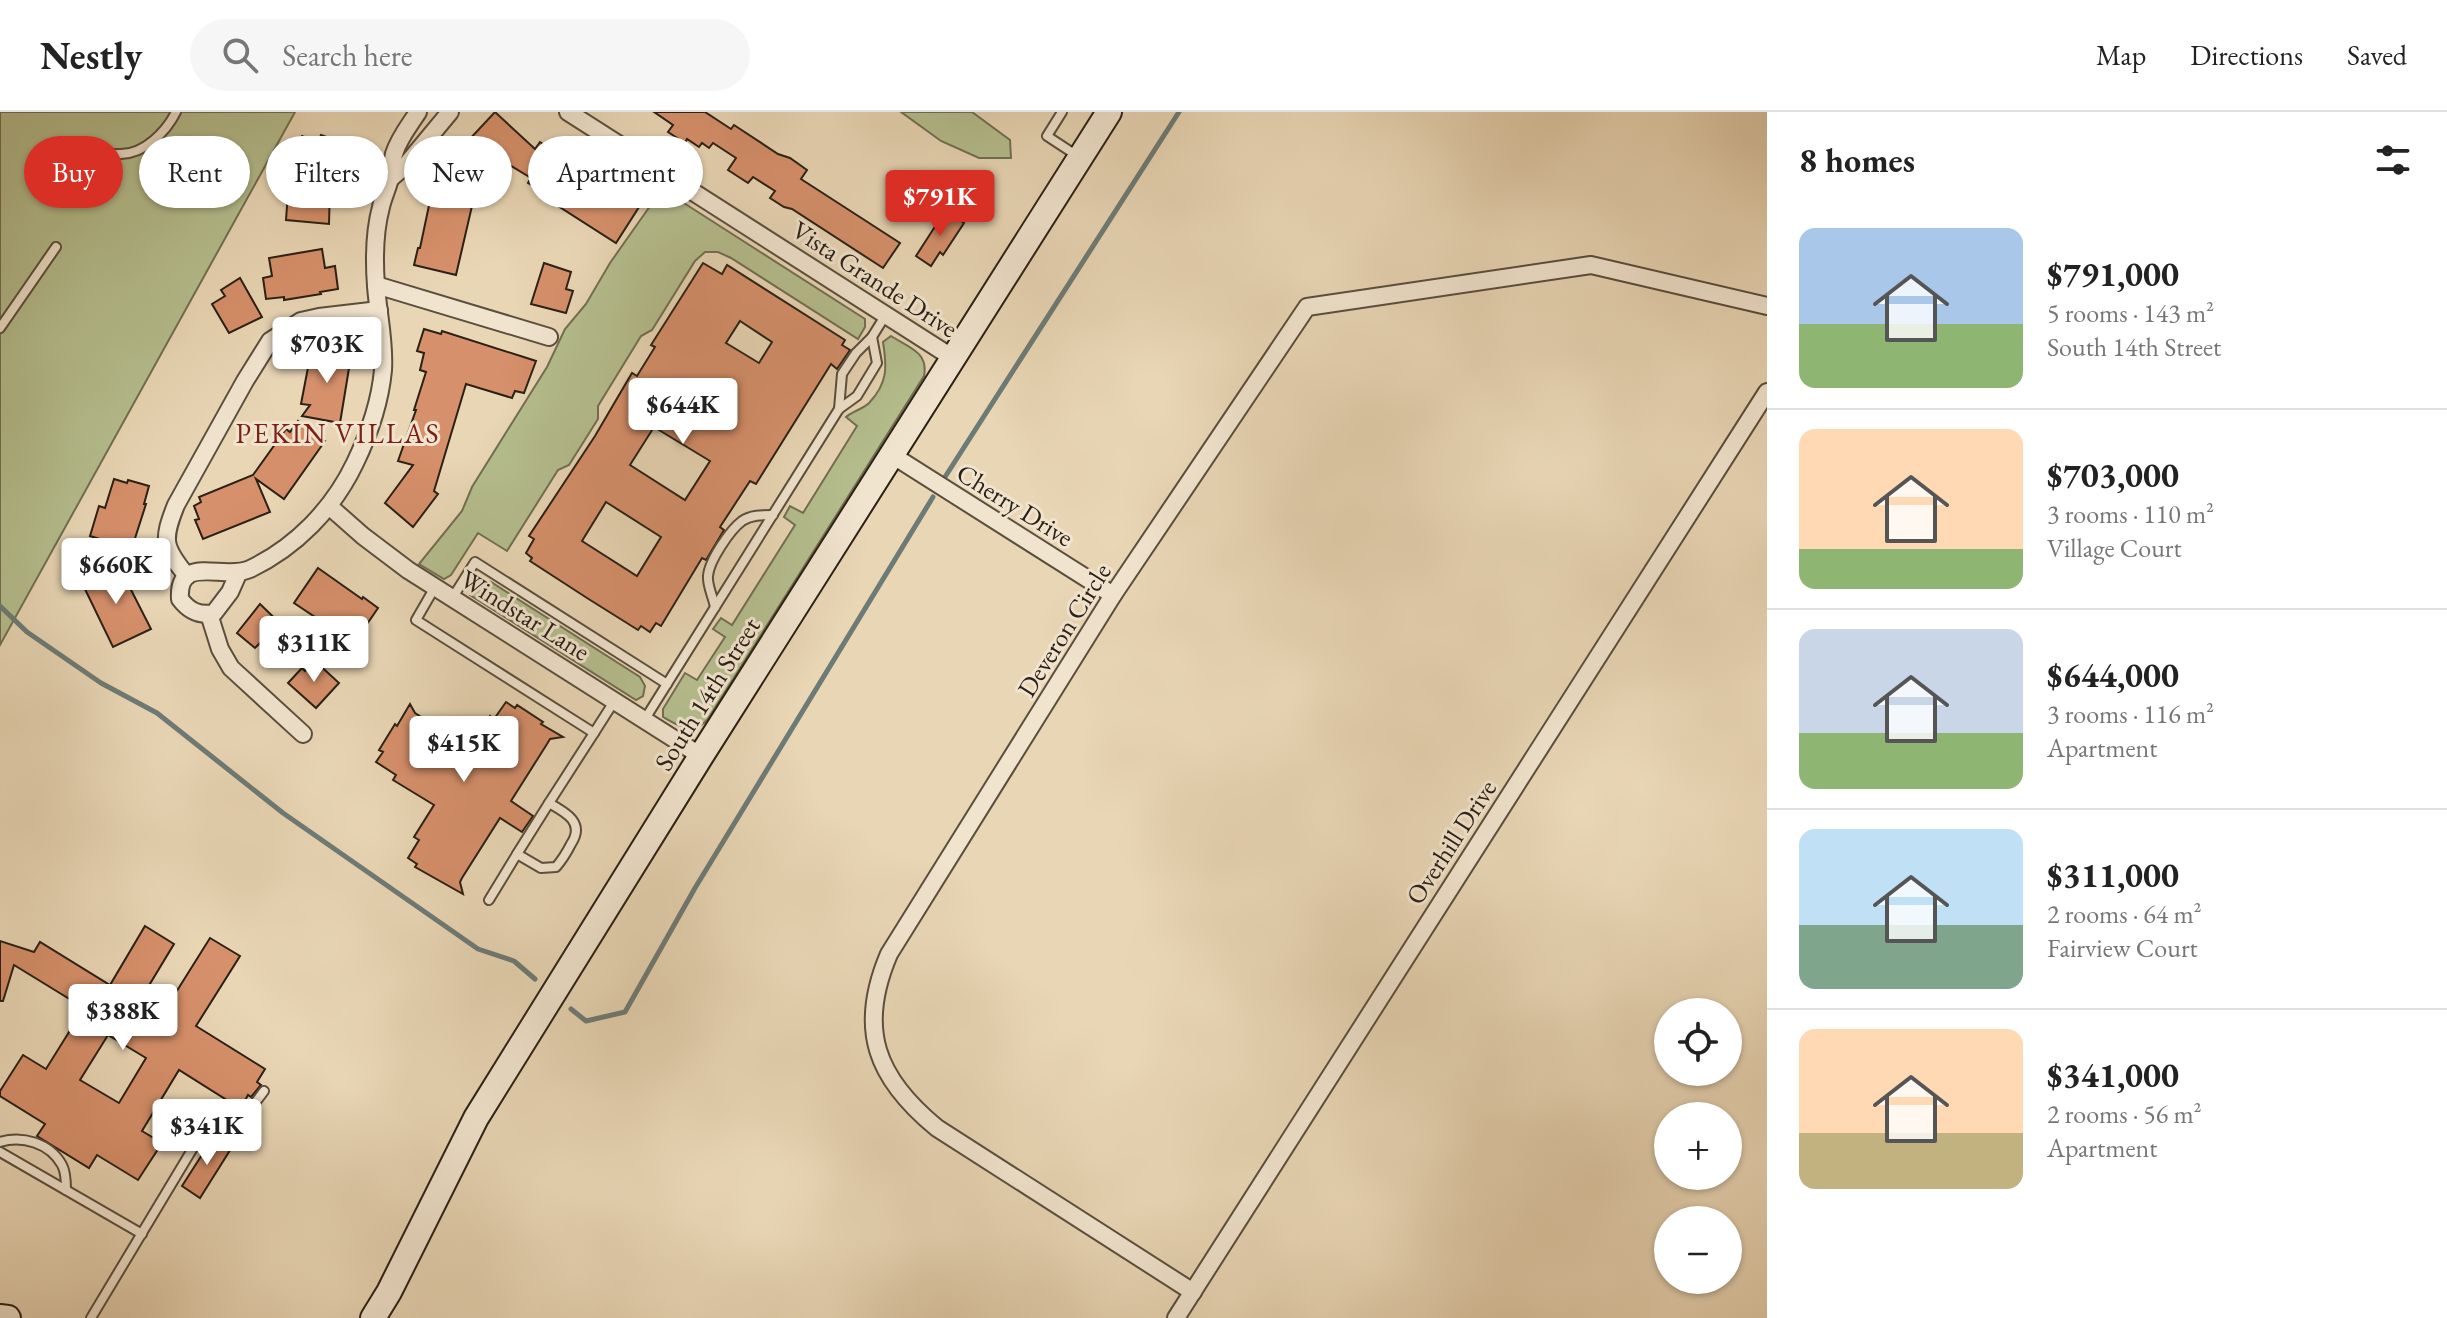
<!DOCTYPE html>
<meta charset="utf-8">
<style>
body{margin:0;font-family:"EB Garamond",serif;background:#f6f6f6;color:#222;height:100vh;display:flex;flex-direction:column;font-size:30px;white-space:nowrap}
*{box-sizing:border-box;margin:0}
p{font-size:26px;color:#767676}
.icon{flex:none;width:44px;height:44px;fill:none;stroke:currentColor;stroke-width:2;stroke-linecap:round;stroke-linejoin:round}
.map{position:relative;flex:1;overflow:hidden}
.details{display:flex;flex-direction:column;background:#fff;width:680px}
.details>*{flex:none}
.banner{position:absolute;left:24px;top:24px;width:760px;height:72px;display:flex;gap:16px}
.controls{position:absolute;left:1654px;top:886px;display:grid;gap:16px}
.controls a{display:grid;place-items:center;width:88px;height:88px;border-radius:50%;background:#fff;box-shadow:0 2px 6px #0004;font-size:40px}
.price{position:absolute;translate:-50% -68px;padding:0 18px;border-radius:8px;background:#fff;color:#222;font-size:26px;line-height:52px;filter:drop-shadow(0 2px 4px #0008)}
.price::after{content:'';position:absolute;left:50%;top:48px;width:24px;height:18px;margin-left:-12px;background:inherit;clip-path:polygon(0 0,100% 0,50% 100%)}
.price.selected{background:#d93025;color:#fff}
ul{padding:0;list-style:none}
li{display:flex;align-items:center;gap:24px;height:200px;padding:0 32px}
li+li{border-top:2px solid #e0e0e0}
li span{display:grid;place-items:center;flex:none;width:224px;height:160px;border-radius:16px;color:#555}
li>.icon{margin-inline-start:auto}
span .icon{width:96px;height:96px;fill:#fffc;stroke-width:1}
li b{font-size:34px}
h2{display:flex;justify-content:space-between;align-items:center;height:96px;padding:0 32px;font-size:34px}
.pill{padding:0 28px;border-radius:36px;background:#fff;box-shadow:0 2px 6px #0004;font-size:28px;line-height:72px}
.pill.selected{background:#d93025;color:#fff}
header{display:flex;align-items:center;gap:48px;box-sizing:border-box;height:112px;padding:0 40px;background:#fff;border-bottom:2px solid #e0e0e0}
header strong{font-size:38px}
nav{display:flex;gap:44px;margin-inline-start:auto;font-size:28px}
.search{width:560px;height:72px;background:#f6f6f6;display:flex;align-items:center;gap:20px;box-sizing:border-box;padding:0 28px;border-radius:44px;color:#767676;font-size:30px}
main{display:flex;flex:1;min-height:0}
.map>svg:first-child{display:block}
.green{fill:#b5be8e;stroke:#706f52;stroke-width:2}
.lines{fill:none;stroke-linecap:round;stroke-linejoin:round}
.stream{stroke:#6d7b76;stroke-width:5}
.building{fill:#d6906b;stroke:#2a2015;stroke-width:2;fill-rule:evenodd}
.lane-casing{stroke:#5a4e3d;stroke-width:12}
.street-casing{stroke:#5a4e3d;stroke-width:20}
.secondary-casing{stroke:#2a2015;stroke-width:28}
.lane{stroke:#f1e4cf;stroke-width:8}
.street{stroke:#f1e4cf;stroke-width:16}
.secondary{stroke:#f1e4cf;stroke-width:24}
.labels{text-anchor:middle;stroke-width:6;stroke-linejoin:round;paint-order:stroke}
.street-label{font-size:26px;fill:#2a2015;stroke:#f1e4cf}
.neighbourhood-label{font-size:28px;letter-spacing:2px;fill:#7a1f14;stroke:#f1e4cf}
</style>
<header>
<strong>Nestly</strong>
<div class="search"><svg class="icon" aria-label="search" viewBox="0 0 24 24"><circle cx="10" cy="10" r="6"/><path d="M15 15l6 6"/></svg>Search here</div>
<nav><a>Map</a><a>Directions</a><a>Saved</a></nav>
</header>
<main>
<div class="map">
<svg width="1767" height="1206" viewBox="0 0 1767 1206">
<rect width="100%" height="100%" fill="#e9d6b5"/>
<filter id="stains"><feTurbulence type="fractalNoise" baseFrequency=".0025" numOctaves="4"/><feColorMatrix values="0 0 0 0 .2 0 0 0 0 .09 0 0 0 0 .02 0 0 0 .5 -.17"/></filter>
<radialGradient id="worn" r=".72"><stop offset=".6" stop-color="#630" stop-opacity="0"/><stop offset="1" stop-color="#630" stop-opacity=".3"/></radialGradient>
<!-- green -->
<g class="green">
<polygon points="0,0 295,0 0,533"/>
<polygon points="901,0 972,0 1010,28 1011,46 979,46 941,29"/>
<polygon points="662,77 865,207 865,215 858,227 731,146 718,140 705,140 695,149 652,218 641,224 598,294 598,307 569,353 558,358 507,439 478,421 451,463 444,467 419,452 462,399 472,375 547,255 565,217 586,192 610,151"/>
<path d="M891,224C908,235 929,240 924,264L708,607C693,624 680,615 663,605V597L685,561L697,568L725,525L713,517L721,506L732,513L795,413L784,405L790,394L803,401L857,314L846,305C853,299 863,297 869,291C888,271 887,255 883,230Z"/>
<polygon points="484,468 491,470 640,565 645,574 643,584 636,588 470,483 473,471"/>
</g>
<g class="lines">
<!-- stream -->
<g class="stream">
<polyline points="945,365 1179,0"/>
<polyline points="0,494 27,520 101,571 157,601 283,701 478,837 514,849 535,867"/>
<polyline points="571,897 586,909 625,900 695,776 933,385"/>
</g>
</g>
<!-- building -->
<g class="building">
<polygon points="495,0 535,37 540,30 594,66 593,68 639,95 616,131 555,92 558,89 528,71 531,66 503,49 489,63 485,59 476,69 452,46"/>
<polygon points="654,0 705,0 731,17 734,13 778,42 790,46 807,58 801,67 900,131 883,156 792,97 784,95 770,86 775,79 753,65 748,71 728,58 736,46 713,31 709,36 702,31 699,35 687,27 685,31 668,20 673,13"/>
<polygon points="321,23 343,31 330,75 329,112 286,108 288,80 303,81 304,56 292,52 302,24 318,30"/>
<polygon points="431,84 472,94 456,163 414,153 418,136 420,136"/>
<polygon points="945,99 964,111 943,143 940,140 931,154 916,144"/>
<polygon points="322,137 325,156 335,154 338,177 320,180 321,182 284,188 284,185 266,187 263,166 272,164 269,146"/>
<polygon points="544,151 571,160 566,177 573,179 566,201 531,192"/>
<path d="M703,151L722,162L727,153L845,228L842,233L850,238L837,257L831,252L756,372L750,369L720,415L724,418L706,448L702,446L661,514L656,511L650,520L641,514L638,518L587,486L530,449L532,446L526,441L534,427L529,424L595,324L632,261L637,264L655,235L651,233ZM740,209L772,230L759,251L726,231ZM654,315L710,349L685,388L630,353ZM606,390L661,425L637,464L582,429Z"/>
<polygon points="240,166 262,205 229,221 212,192 225,184 221,178"/>
<polygon points="424,217 441,222 442,219 536,249 524,281 515,279 512,286 466,272 434,379 438,382 413,415 385,391 413,353 398,349 416,298 414,298 426,260 420,258 424,241 417,239"/>
<polygon points="333,235 352,238 340,311 302,304 310,293 301,292 310,245 317,246 318,238 332,240"/>
<polygon points="298,309 325,329 284,387 256,367 270,400 203,427 195,408 199,407 194,394 201,390 199,385 253,363 286,317 290,320"/>
<polygon points="114,367 127,371 128,368 149,374 144,392 146,392 129,445 106,438 109,430 90,424 99,394 105,396"/>
<polygon points="121,452 128,469 127,470 151,517 113,535 82,471"/>
<polygon points="318,456 362,487 363,485 378,496 354,531 294,491"/>
<polygon points="260,492 291,522 272,543 260,531 255,536 237,521"/>
<polygon points="314,548 339,571 316,596 288,571 302,556 305,559"/>
<polygon points="506,590 515,596 517,593 543,610 541,612 563,625 550,627 547,632 511,689 533,704 522,720 500,706 462,766 460,770 463,782 415,755 417,752 408,746 419,728 414,725 434,693 393,668 396,663 376,650 383,640 379,638 395,612 397,614 410,592 415,601 470,636 490,604 494,607"/>
<path d="M145,814L174,832L136,895L158,909L210,826L240,844L196,914L265,957L257,970L261,973L251,985L248,983L243,992L238,995L179,958L142,1019L162,1031L138,1068L97,1043L89,1056L37,1024L45,1012L0,984V979L23,943L46,957L84,896L14,853L3,889H0V829L34,840L40,830L110,873ZM108,923L146,946L119,991L80,968Z"/>
<polygon points="214,1024 232,1035 200,1086 182,1074"/>
</g>
<g class="lines">
<defs>
<g id="lane">
<polyline points="1062,0 1047,24 1079,45"/>
<path d="M81,44C95,41 107,42 121,42C144,42 166,20 176,0"/>
<polyline points="0,216 56,135"/>
<polyline points="839,297 842,262 856,241 872,225"/>
<polyline points="435,475 416,508 594,621 615,588"/>
<polyline points="453,485 475,450 667,572"/>
<path d="M715,495C713,485 707,473 708,464C709,449 730,418 742,409C751,403 761,403 773,403"/>
<polyline points="645,607 839,297 857,284 877,251 872,225 885,204"/>
<polyline points="517,742 549,691"/>
<path d="M489,788L517,742L541,756L556,755C562,748 567,740 571,732C585,711 567,701 549,691L594,621"/>
<path d="M0,1030C22,1023 50,1031 62,1053C66,1060 66,1070 66,1078"/>
<polyline points="0,1040 142,1122"/>
<polyline points="91,1206 199,1026 209,1015 220,1006 242,1001 252,995 264,979"/>
</g>
<g id="street">
<polyline points="568,0 953,246"/>
<polyline points="390,67 406,53 450,0"/>
<polyline points="376,173 549,225"/>
<polyline points="892,343 1113,483"/>
<polyline points="329,394 363,424 408,458 701,644"/>
<path d="M238,462L230,480L214,501C199,504 189,499 180,487C177,441 224,469 250,457C296,435 333,397 355,351C369,322 380,291 383,258C385,230 378,202 376,174C374,147 374,121 381,95C383,85 388,76 390,66C392,58 392,50 394,42C399,26 409,14 418,0"/>
<path d="M187,464C163,435 162,428 176,393L245,269L270,229L301,209L319,205L379,198"/>
<polyline points="209,502 220,537 231,556 303,622"/>
<path d="M1193,1180L937,1016C876,966 857,917 889,842L1113,483L1307,195L1591,153L1767,194"/>
<polyline points="1176,1206 1767,280"/>
</g>
<g id="secondary">
<polyline points="0,1205 8,1206"/>
<polyline points="373,1206 389,1180 476,1006 701,644 1109,0"/>
</g>
</defs>
<!-- lane casing -->
<use href="#lane" class="lane-casing"/>
<!-- street casing -->
<use href="#street" class="street-casing"/>
<!-- secondary casing -->
<use href="#secondary" class="secondary-casing"/>
<!-- lane -->
<use href="#lane" class="lane"/>
<!-- street -->
<use href="#street" class="street"/>
<!-- secondary -->
<use href="#secondary" class="secondary"/>
</g>
<g class="labels">
<!-- street labels -->
<g class="street-label">
<text transform="translate(875 167) rotate(33)" y="9">Vista Grande Drive</text>
<text transform="translate(1015 393) rotate(32)" y="9">Cherry Drive</text>
<text transform="translate(525 503) rotate(32)" y="9">Windstar Lane</text>
<text transform="translate(1064 518) rotate(-58)" y="9">Deveron Circle</text>
<text transform="translate(707 582) rotate(-58)" y="9">South 14th Street</text>
<text transform="translate(1451 730) rotate(-57)" y="9">Overhill Drive</text>
</g>
<!-- neighbourhood labels -->
<g class="neighbourhood-label">
<text x="338" y="331">PEKIN VILLAS</text>
</g>
</g>
<rect width="100%" height="100%" filter="url(#stains)"/>
<rect width="100%" height="100%" fill="url(#worn)"/>
</svg>
<div class="controls">
<a><svg class="icon" aria-label="locate" viewBox="0 0 24 24"><circle cx="12" cy="12" r="6"/><path d="M12 2v4M12 18v4M2 12h4M18 12h4"/></svg></a>
<a>+</a>
<a>−</a>
</div>
<b class="price selected" style="left:940px;top:126px">$791K</b>
<b class="price" style="left:327px;top:273px">$703K</b>
<b class="price" style="left:683px;top:334px">$644K</b>
<b class="price" style="left:116px;top:494px">$660K</b>
<b class="price" style="left:314px;top:572px">$311K</b>
<b class="price" style="left:464px;top:672px">$415K</b>
<b class="price" style="left:123px;top:940px">$388K</b>
<b class="price" style="left:207px;top:1055px">$341K</b>
<div class="banner">
<a class="pill selected">Buy</a>
<a class="pill">Rent</a>
<a class="pill">Filters</a>
<a class="pill">New</a>
<a class="pill">Apartment</a>
</div>
</div>
<section class="details">
<h2>8 homes<svg class="icon" aria-label="filters" viewBox="0 0 24 24"><path d="M4 7h16M4 17h16"/><circle cx="9" cy="7" r="2"/><circle cx="15" cy="17" r="2"/></svg></h2>
<ul>
<li><span style="background:linear-gradient(#a9c7e8 60%,#8fb573 0)"><svg class="icon" aria-label="home" viewBox="0 0 24 24"><path d="M3 11l9-7 9 7M6 9v11h12V9"/></svg></span><div><b>$791,000</b><p>5 rooms · 143 m²</p><p>South 14th Street</p></div></li>
<li><span style="background:linear-gradient(#ffd9b3 75%,#8fb573 0)"><svg class="icon" aria-label="home" viewBox="0 0 24 24"><path d="M3 11l9-7 9 7M6 9v11h12V9"/></svg></span><div><b>$703,000</b><p>3 rooms · 110 m²</p><p>Village Court</p></div></li>
<li><span style="background:linear-gradient(#c9d6e8 65%,#8fb573 0)"><svg class="icon" aria-label="home" viewBox="0 0 24 24"><path d="M3 11l9-7 9 7M6 9v11h12V9"/></svg></span><div><b>$644,000</b><p>3 rooms · 116 m²</p><p>Apartment</p></div></li>
<li><span style="background:linear-gradient(#bfe0f5 60%,#7fa58c 0)"><svg class="icon" aria-label="home" viewBox="0 0 24 24"><path d="M3 11l9-7 9 7M6 9v11h12V9"/></svg></span><div><b>$311,000</b><p>2 rooms · 64 m²</p><p>Fairview Court</p></div></li>
<li><span style="background:linear-gradient(#ffd9b3 65%,#c2b280 0)"><svg class="icon" aria-label="home" viewBox="0 0 24 24"><path d="M3 11l9-7 9 7M6 9v11h12V9"/></svg></span><div><b>$341,000</b><p>2 rooms · 56 m²</p><p>Apartment</p></div></li>
</ul>
</section>
</main>
